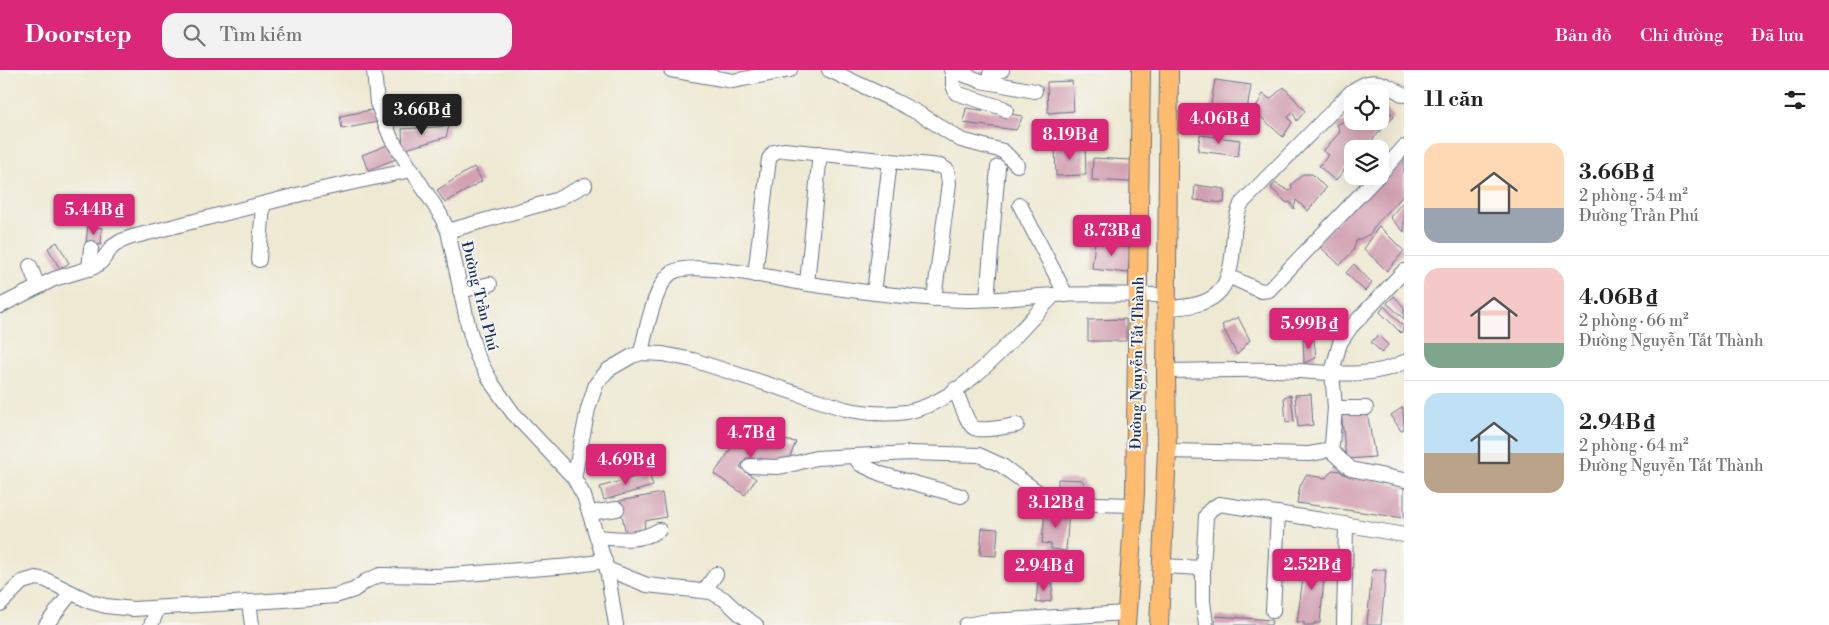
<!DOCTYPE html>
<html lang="vi">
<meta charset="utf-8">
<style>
body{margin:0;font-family:"Libre Bodoni",serif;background:#f2f2f2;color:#222;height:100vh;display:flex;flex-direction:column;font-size:19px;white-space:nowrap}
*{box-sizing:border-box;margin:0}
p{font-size:16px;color:#767676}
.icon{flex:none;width:28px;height:28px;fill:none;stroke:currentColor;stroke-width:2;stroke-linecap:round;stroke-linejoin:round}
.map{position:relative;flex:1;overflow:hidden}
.side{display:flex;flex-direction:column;background:#fff;width:425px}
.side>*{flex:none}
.controls{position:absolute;left:1344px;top:15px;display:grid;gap:10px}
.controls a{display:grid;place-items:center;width:45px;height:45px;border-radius:10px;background:#fff;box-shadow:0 5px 20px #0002;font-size:25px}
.price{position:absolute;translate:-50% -42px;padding:0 11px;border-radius:5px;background:#db2777;color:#fff;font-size:16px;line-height:32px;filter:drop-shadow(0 1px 2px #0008)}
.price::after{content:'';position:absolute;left:50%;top:30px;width:15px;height:11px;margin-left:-8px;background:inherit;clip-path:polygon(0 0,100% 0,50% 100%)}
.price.current{background:#222;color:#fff}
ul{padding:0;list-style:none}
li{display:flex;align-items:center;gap:15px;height:125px;padding:0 20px}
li+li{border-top:1px solid #e0e0e0}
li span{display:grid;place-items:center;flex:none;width:140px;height:100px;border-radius:15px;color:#555}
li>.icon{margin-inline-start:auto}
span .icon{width:60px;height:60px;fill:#fffc;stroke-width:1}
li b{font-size:21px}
h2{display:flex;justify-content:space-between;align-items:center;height:60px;padding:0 20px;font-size:21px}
header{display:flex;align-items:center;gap:30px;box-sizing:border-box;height:70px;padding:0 25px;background:#db2777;color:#fff}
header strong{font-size:24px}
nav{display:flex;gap:28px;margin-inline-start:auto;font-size:18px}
.search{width:350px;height:45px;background:#f2f2f2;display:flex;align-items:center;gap:12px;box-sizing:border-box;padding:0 18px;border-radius:15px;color:#767676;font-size:19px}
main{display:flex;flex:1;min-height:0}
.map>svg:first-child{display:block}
.building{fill:#d09bae}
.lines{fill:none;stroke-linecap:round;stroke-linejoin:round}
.minor-casing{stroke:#657087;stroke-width:16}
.major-casing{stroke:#657087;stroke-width:20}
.minor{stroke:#fff;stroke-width:14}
.major{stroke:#fdbc70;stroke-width:18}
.labels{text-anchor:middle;stroke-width:4;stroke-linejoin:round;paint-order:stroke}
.street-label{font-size:15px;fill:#1b2f5e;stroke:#f6f6f2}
</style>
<header>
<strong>Doorstep</strong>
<div class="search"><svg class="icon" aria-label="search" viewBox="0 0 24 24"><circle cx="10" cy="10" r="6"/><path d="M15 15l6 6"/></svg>Tìm kiếm</div>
<nav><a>Bản đồ</a><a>Chỉ đường</a><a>Đã lưu</a></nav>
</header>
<main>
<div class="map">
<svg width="1404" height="555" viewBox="0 0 1404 555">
<rect width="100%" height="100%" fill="#f6f6f2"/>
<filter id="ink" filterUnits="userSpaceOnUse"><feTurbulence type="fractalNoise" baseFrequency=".02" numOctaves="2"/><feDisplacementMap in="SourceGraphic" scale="10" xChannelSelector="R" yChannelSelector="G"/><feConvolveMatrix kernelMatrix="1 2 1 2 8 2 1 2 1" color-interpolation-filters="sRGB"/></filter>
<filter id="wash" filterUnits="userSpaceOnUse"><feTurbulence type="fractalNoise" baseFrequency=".0096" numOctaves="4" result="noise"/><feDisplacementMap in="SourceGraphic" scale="20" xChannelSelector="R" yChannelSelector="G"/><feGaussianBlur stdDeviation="1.12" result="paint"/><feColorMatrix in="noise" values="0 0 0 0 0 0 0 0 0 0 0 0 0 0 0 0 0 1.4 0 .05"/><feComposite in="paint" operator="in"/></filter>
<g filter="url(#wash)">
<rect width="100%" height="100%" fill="#eee9d2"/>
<g id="blocks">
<!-- building -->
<g class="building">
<polygon points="1215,10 1251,15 1246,46 1210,40"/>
<polygon points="1072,11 1074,41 1048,43 1047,12"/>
<polygon points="1284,17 1305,41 1297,51 1293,43 1288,47 1292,53 1283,67 1254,41 1263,24 1270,29"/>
<polygon points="1381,33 1394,47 1384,56 1380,52"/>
<polygon points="966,38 1023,46 1016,60 963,53"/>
<polygon points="371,40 383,51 342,59 340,46"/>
<polygon points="1352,48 1352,51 1376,51 1383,58 1364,79 1352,79 1352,91 1335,111 1319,96 1329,85 1323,81 1340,62 1337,55 1342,52 1348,52"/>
<polygon points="449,56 446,67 403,80 402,59"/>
<polygon points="1200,65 1240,70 1238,86 1198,81"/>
<polygon points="390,74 396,89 368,100 362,85"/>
<polygon points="1085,76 1086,105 1056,106 1055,77"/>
<polygon points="1404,79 1404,125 1378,152 1370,164 1356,171 1353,181 1340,195 1317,174"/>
<polygon points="1093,88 1131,90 1130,112 1092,110"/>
<polygon points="474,97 482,111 445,133 437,120"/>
<polygon points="1303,104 1312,104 1326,118 1308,141 1296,130 1294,139 1290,132 1287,133 1271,118 1275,113 1289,121 1292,118 1291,115"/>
<polygon points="1195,115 1225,119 1224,133 1194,130"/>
<polygon points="1402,133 1404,135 1404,162 1390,147"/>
<polygon points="88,156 102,158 101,175 86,173"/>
<polygon points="1379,156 1404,181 1387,201 1364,179"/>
<polygon points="1095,171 1131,175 1128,203 1092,199"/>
<polygon points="57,172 69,193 60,199 48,178"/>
<polygon points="1354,194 1372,213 1365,221 1346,203"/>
<polygon points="1394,226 1404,237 1404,249 1387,233"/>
<polygon points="1384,236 1404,257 1401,263 1380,242"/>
<polygon points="1238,247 1250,270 1237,285 1222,255"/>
<polygon points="1126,249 1126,271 1088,271 1088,250"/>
<polygon points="1378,265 1388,275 1382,283 1371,272"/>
<polygon points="1314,269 1316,288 1304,293 1303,270"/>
<polygon points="1311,324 1313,355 1298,357 1295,325"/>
<polygon points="1291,325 1294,351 1286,353 1284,327"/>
<polygon points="1403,337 1404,359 1401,361 1391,345"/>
<polygon points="1341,341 1367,342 1375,387 1346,389"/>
<polygon points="741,364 796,372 788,391 746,388 740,397 756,409 745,425 714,404"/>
<polygon points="1332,400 1340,401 1343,404 1404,417 1404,448 1297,433 1300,416 1306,405 1326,408"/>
<polygon points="649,403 653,416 604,430 600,417"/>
<polygon points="1058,409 1082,410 1091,428 1058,427"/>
<polygon points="662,423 666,447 645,451 644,461 626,464 619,431"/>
<polygon points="1045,440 1069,441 1066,481 1051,479 1051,474 1042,473"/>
<polygon points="982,458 998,459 996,486 980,485"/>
<polygon points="1306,486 1326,488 1320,553 1314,553 1314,555 1304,555 1304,552 1297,552"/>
<polygon points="1372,500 1386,500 1381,555 1367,555"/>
<polygon points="1038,511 1053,513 1051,531 1036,533"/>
<polygon points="1216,546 1272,550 1271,555 1215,555"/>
</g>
</g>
</g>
<g filter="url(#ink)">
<use href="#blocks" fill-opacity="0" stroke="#657087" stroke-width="1"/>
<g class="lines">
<defs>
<g id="minor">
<polyline points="374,0 377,33 391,68 440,144 448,161 468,255 477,286 493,315 513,343 574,408 584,426 607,499 616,555"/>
<polyline points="671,0 733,11 790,0"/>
<polyline points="829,0 895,31 922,45 961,70 1003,81 1017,95"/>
<polyline points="951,0 981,11 1035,21"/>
<polyline points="953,1 953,15 956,23 1003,38 1006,40"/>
<polyline points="990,4 1002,0"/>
<polyline points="1380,104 1404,77"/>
<polyline points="1020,135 1066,225"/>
<polyline points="448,161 556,130 585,115"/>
<polyline points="259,190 263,134"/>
<polyline points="30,196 38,217"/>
<polyline points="89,199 91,178"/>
<polyline points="755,205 769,89 774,82 784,80 940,96 947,100 949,113 934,229"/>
<polyline points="1228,206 1261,221 1269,220 1378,106"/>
<polyline points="807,213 820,83"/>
<polyline points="460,221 490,214"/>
<polyline points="874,223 890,91"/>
<polyline points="987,229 998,97"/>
<polyline points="0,236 54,209 94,197 101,192 112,177 121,171 132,167 313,121 411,100"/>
<path d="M1167,238C1214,236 1230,225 1233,176C1234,161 1235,148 1241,134L1350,23C1371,5 1382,12 1404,25"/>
<path d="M641,283C645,264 655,215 671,203C691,189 783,210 809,214C862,222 914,229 967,230C996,230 1025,227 1054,225C1091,223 1129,225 1167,225"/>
<path d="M1166,301C1203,301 1239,299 1276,300C1317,300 1366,312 1404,292"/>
<path d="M955,319C959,328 967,354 974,358C983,362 1007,356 1017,355"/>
<polyline points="1335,338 1366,338"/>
<polyline points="1329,379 1351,399 1404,410"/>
<polyline points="1167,381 1309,384 1321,382 1331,378 1332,374 1335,338 1332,302 1340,273 1350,258 1404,201"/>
<polyline points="854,386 860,394 881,404 961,426"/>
<polyline points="750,396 777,397 789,395 816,388 910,383 979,385 1001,395 1049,430 1058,433 1134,435"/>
<path d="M574,408L588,339L596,314L608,300L632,286L641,283L663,284L693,290L845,339C864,343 886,345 906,342C965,331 1014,266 1054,225"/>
<polyline points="590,443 617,439"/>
<path d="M598,467C619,469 640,472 659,460"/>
<polyline points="1162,496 1203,498 1206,446 1210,440 1219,434 1322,450 1404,465"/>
<polyline points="1203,498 1203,531 1206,555"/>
<polyline points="607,499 647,515 711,522 724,529 740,544 756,555"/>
<polyline points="705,520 716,504"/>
<polyline points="249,532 252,555"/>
<polyline points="0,534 22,512 36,508 46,510 91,532 106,536 133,539 284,530 335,526 354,520 366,511 380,505 438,506 571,496 605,491"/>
<polyline points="1273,541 1278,443"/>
<polyline points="46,555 71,523"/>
<polyline points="151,555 158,538"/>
<polyline points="966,555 988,551 1127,543"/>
<polyline points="1344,555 1346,454"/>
</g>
<g id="major">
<polyline points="1126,555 1135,423 1141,0"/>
<polyline points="1159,555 1167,381 1166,301 1169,0"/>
</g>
</defs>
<!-- minor casing -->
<use href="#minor" class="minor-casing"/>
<!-- major casing -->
<use href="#major" class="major-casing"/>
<!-- minor -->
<use href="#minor" class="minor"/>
<!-- major -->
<use href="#major" class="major"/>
</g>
</g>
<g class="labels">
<!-- street labels -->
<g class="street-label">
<text transform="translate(480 226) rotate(76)" y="5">Đường Trần Phú</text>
<text transform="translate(1137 293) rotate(-89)" y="5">Đường Nguyễn Tất Thành</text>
</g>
</g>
</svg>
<div class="controls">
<a><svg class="icon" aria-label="locate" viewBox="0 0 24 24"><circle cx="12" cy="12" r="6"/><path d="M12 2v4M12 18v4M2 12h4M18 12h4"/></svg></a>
<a><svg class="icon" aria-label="layers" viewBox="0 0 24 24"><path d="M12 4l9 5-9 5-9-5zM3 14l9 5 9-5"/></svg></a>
</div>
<b class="price current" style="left:422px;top:66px">3.66B ₫</b>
<b class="price" style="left:1219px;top:75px">4.06B ₫</b>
<b class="price" style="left:1070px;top:91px">8.19B ₫</b>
<b class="price" style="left:94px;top:166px">5.44B ₫</b>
<b class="price" style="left:1112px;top:187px">8.73B ₫</b>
<b class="price" style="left:1309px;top:280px">5.99B ₫</b>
<b class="price" style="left:751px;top:389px">4.7B ₫</b>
<b class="price" style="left:626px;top:416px">4.69B ₫</b>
<b class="price" style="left:1056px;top:459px">3.12B ₫</b>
<b class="price" style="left:1312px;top:521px">2.52B ₫</b>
<b class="price" style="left:1044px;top:522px">2.94B ₫</b>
</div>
<section class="side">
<h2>11 căn<svg class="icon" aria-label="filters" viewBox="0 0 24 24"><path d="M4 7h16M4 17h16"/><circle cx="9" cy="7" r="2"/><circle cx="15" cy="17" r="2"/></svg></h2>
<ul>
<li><span style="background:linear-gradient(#ffd9b3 65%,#9aa5b1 0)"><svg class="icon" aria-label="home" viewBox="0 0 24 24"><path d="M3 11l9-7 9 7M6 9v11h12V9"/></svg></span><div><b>3.66B ₫</b><p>2 phòng · 54 m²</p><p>Đường Trần Phú</p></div></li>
<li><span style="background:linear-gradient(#f6c9c9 75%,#7fa58c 0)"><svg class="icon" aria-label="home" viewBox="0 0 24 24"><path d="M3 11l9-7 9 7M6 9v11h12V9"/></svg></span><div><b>4.06B ₫</b><p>2 phòng · 66 m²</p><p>Đường Nguyễn Tất Thành</p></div></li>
<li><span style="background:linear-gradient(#bfe0f5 60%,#b9a48a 0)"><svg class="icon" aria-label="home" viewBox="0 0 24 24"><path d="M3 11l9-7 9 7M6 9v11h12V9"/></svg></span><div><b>2.94B ₫</b><p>2 phòng · 64 m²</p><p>Đường Nguyễn Tất Thành</p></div></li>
</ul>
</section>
</main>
